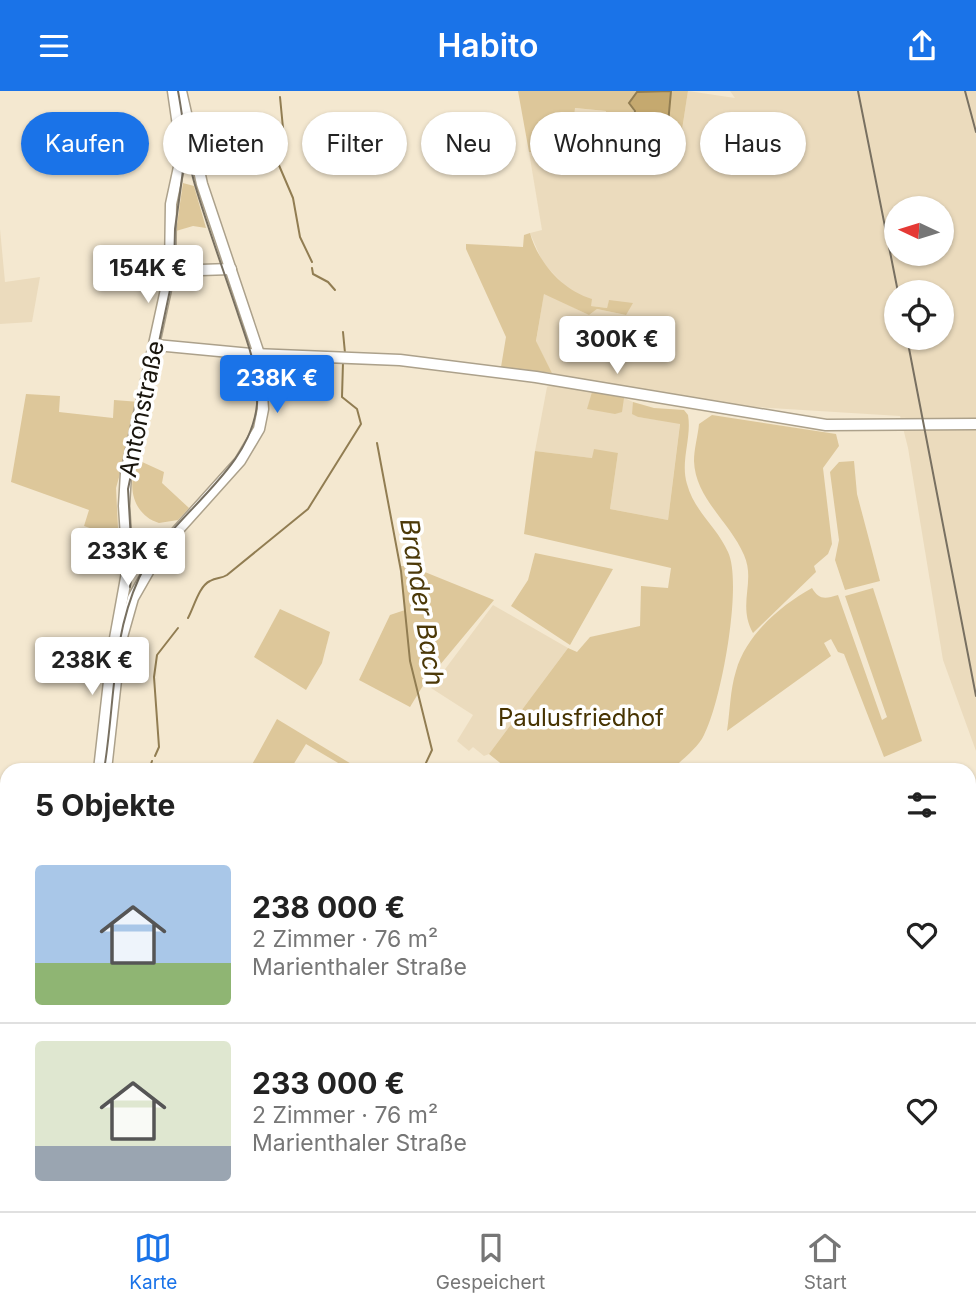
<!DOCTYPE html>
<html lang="de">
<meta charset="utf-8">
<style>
body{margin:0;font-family:Inter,sans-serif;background:#f6f6f6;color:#222;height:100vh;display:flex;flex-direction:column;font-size:26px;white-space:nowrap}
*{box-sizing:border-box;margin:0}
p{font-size:23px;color:#767676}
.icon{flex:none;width:38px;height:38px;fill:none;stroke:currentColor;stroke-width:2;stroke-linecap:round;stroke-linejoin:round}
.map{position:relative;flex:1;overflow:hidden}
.panel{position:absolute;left:0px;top:672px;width:976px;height:448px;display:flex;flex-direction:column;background:#fff;border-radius:21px 21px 0 0;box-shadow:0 2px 5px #0004}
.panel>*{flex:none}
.banner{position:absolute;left:21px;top:21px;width:934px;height:63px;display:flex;gap:14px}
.needle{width:46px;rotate:274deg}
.tools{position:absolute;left:884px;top:105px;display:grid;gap:14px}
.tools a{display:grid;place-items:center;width:70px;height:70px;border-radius:50%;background:#fff;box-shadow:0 2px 5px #0004;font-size:35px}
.price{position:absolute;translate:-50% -60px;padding:0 16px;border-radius:7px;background:#fff;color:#222;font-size:23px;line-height:46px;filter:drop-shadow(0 2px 4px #0008)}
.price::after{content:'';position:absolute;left:50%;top:42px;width:21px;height:16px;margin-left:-10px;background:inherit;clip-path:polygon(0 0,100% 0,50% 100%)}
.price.active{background:#1a73e8;color:#fff}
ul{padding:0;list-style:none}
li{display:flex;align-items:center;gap:21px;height:175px;padding:0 35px}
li+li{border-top:2px solid #e0e0e0}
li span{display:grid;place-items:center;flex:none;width:196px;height:140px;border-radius:7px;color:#555}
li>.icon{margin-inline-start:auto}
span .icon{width:84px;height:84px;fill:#fffc;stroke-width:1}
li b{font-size:30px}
h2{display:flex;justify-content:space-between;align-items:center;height:84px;padding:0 35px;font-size:30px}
.chip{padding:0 24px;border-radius:32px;background:#fff;box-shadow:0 2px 5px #0004;font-size:24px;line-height:63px}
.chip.active{background:#1a73e8;color:#fff}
header{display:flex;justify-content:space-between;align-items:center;height:91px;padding:0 35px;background:#1a73e8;color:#fff;font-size:32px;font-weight:600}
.tab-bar{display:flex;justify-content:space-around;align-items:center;height:98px;border-top:2px solid #e0e0e0;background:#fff;font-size:19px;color:#767676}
.tab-bar a{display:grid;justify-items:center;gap:4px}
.tab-bar .active{color:#1a73e8}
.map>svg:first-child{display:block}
.built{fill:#ebdbbd;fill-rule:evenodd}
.green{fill:#ddc79a}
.water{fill:#c5a96f;stroke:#917d52;stroke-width:2}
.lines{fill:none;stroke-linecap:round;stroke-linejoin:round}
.stream{stroke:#917d52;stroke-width:2}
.secondary-casing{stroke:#aca18b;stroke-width:13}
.secondary{stroke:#fff;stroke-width:10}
.tram{stroke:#787061;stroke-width:2}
.rail{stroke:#787061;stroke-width:2}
.labels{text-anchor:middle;stroke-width:7;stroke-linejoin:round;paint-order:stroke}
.street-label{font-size:24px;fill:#19150d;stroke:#fff}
.park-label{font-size:24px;fill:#473301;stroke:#fff}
.water-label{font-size:26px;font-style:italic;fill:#4c3908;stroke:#fff}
</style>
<header><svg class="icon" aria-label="menu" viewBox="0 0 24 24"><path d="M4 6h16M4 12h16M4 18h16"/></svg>Habito<svg class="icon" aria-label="share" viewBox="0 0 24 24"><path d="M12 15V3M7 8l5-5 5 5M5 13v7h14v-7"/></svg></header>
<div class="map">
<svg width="976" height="1120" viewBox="0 0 976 1120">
<rect width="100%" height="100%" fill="#f4e8d0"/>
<!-- built -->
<g class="built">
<path d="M688,0L735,7L730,0H976V660L943,569L908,357L900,325L754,316L572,286L552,282L536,251L544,202L589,224L597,218L626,224L609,210L607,217L591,215V208L573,203L543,172L530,142L542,139L529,61L569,63L574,17L606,20L603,59L677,71ZM896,117H942V163H896ZM896,201H942V247H896Z"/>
<polygon points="0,138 5,191 40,186 32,231 0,233"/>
<polygon points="551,294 620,305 633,311 638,326 680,332 668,429 610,418 618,362 592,367 535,360 547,296"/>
<polygon points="493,514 568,557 489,663 484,665 473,656 469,660 457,650 473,624 431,597"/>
<polygon points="0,916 7,921 7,1050 0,1043"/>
</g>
<!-- green -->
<g class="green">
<polygon points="518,0 643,0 637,1 632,26 617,31 652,51 667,44 671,0 688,0 677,71 648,65 634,78 618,75 603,59 606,20 575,17 569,63 529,61"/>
<polygon points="183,92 194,95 206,137 193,135 176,140"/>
<path d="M530,142C538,171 562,199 592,208L591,215L607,217L609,209L633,212L626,224L597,218L589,224L544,203L536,250L552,282L501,276L506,246L466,158V153L523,156L524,144Z"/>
<polygon points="592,301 624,307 622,321 615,323 587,318"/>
<polygon points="26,303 60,305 59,321 113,327 114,309 140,311 116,397 118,437 107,443 84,435 89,419 11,391"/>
<path d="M633,311L654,317L684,319L688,324C692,347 680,370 687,393C694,420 717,436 728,461C743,493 721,612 704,644C698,657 682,668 672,679H509L489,663L568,557L577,561L590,546L640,535L641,495L668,497L671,477L524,443L535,360L592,367L594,358L618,362L610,418L668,429L680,333L638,326L632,323Z"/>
<path d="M712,324L836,343L839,355L823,377L832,453L828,463L814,475L816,481L753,542C737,513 756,491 744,464C730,431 695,407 694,370C694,358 698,344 699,333Z"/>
<path d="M140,370L164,381L162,392L189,417L178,429L159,432C132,424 125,391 140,370Z"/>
<polygon points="854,370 857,403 880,490 845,499 835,469 839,449 830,381 839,371"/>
<polygon points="535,462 613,478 570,554 511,515 528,489"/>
<polygon points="401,475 410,475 494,509 424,593 410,616 359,589 390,524 405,519"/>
<path d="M812,497C819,509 825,508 838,504L882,629L887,626L845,505L873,497L922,650L884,666L844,563L838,561L831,548L824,552L831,565L727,640C730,621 730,599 736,580C746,544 781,514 812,497Z"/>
<polygon points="280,518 330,541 322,572 306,599 254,566"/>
<polygon points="277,628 353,674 350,679 306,653 290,679 249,679"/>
<polygon points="483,1113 843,1113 848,1120 481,1120"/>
</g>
<!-- water -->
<polygon class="water" points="671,0 667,44 661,54 617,31 621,24 632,26 635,20 629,12 637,1"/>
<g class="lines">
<!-- stream -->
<g class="stream">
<polyline points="280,6 283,37 278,72 293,107 300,146 312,171"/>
<polyline points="312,177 313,183 328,191 335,199"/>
<polyline points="343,241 345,262"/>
<polyline points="377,352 401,480 410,570 432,659 425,674"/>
<path d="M188,527C194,516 199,495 210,490C217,486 221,488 227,484L308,418L361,333L357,318L342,306L343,271"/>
<polyline points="155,665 159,656 154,586 157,564 178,537"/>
<polyline points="149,679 152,670"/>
<polyline points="525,1113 528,1120"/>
</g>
<defs>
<g id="secondary">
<polyline points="170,180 231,178"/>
<polyline points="156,254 251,263 400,269 536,286 826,334 976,333"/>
<polyline points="99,679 112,564 128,476 124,415 126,382 170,180 171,113 182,62 173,0"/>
<polyline points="106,679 120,553 133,507 161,458 240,370 259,338 263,318 259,263 202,93 181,0"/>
<polyline points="0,802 7,795"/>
</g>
</defs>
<!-- secondary casing -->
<use href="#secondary" class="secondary-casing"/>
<!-- secondary -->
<use href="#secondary" class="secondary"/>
<!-- tram -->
<g class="tram">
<polyline points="130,496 132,466 128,398 174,180 175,138 185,65"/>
<path d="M104,679C115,614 111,548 139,487C167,426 251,382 257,313C260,281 247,251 237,220C223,178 208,137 195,94C186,64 184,31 178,0"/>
<polyline points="0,803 7,798"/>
</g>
<!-- rail -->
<g class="rail">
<polyline points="858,0 898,201"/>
<polyline points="965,0 976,41"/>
<polyline points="907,247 976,605"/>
</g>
</g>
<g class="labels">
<!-- street labels -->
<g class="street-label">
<text transform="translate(142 318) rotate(-78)" y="8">Antonstraße</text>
</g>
<!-- park labels -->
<g class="park-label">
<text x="581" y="635">Paulusfriedhof</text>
</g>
<!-- water labels -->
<g class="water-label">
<text transform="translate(422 511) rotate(81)" y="9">Brander Bach</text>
</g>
</g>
</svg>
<div class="tools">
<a><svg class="needle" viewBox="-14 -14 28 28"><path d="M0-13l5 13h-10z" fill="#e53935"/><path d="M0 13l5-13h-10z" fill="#767676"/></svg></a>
<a><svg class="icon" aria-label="locate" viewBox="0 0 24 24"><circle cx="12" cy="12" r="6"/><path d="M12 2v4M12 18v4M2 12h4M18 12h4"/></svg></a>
</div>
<b class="price" style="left:148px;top:214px">154K €</b>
<b class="price" style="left:617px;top:285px">300K €</b>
<b class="price active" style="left:277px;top:324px">238K €</b>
<b class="price" style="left:128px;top:497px">233K €</b>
<b class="price" style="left:92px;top:606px">238K €</b>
<div class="banner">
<a class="chip active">Kaufen</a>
<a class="chip">Mieten</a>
<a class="chip">Filter</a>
<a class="chip">Neu</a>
<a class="chip">Wohnung</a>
<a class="chip">Haus</a>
</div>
<section class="panel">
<h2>5 Objekte<svg class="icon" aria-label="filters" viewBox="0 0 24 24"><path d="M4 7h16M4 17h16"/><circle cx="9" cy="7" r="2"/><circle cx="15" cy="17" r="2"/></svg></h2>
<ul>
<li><span style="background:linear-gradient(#a9c7e8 70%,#8fb573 0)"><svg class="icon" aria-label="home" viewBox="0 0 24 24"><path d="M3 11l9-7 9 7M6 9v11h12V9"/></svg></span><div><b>238 000 €</b><p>2 Zimmer · 76 m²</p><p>Marienthaler Straße</p></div><svg class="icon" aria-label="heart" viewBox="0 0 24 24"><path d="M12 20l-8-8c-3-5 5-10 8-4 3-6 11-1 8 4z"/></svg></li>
<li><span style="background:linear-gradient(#dfe7d0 75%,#9aa5b1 0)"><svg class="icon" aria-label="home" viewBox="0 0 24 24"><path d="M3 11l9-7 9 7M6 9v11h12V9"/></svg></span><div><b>233 000 €</b><p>2 Zimmer · 76 m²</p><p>Marienthaler Straße</p></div><svg class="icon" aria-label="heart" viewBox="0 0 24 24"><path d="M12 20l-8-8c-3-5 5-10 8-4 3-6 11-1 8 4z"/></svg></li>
</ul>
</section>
</div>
<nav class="tab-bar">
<a class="active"><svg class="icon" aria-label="map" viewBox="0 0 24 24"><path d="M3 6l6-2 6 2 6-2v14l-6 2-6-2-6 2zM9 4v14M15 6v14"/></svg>Karte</a>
<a><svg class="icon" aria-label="saved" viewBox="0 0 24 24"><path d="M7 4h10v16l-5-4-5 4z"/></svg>Gespeichert</a>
<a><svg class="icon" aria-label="home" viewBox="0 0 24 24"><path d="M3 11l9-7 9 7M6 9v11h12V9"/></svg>Start</a>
</nav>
